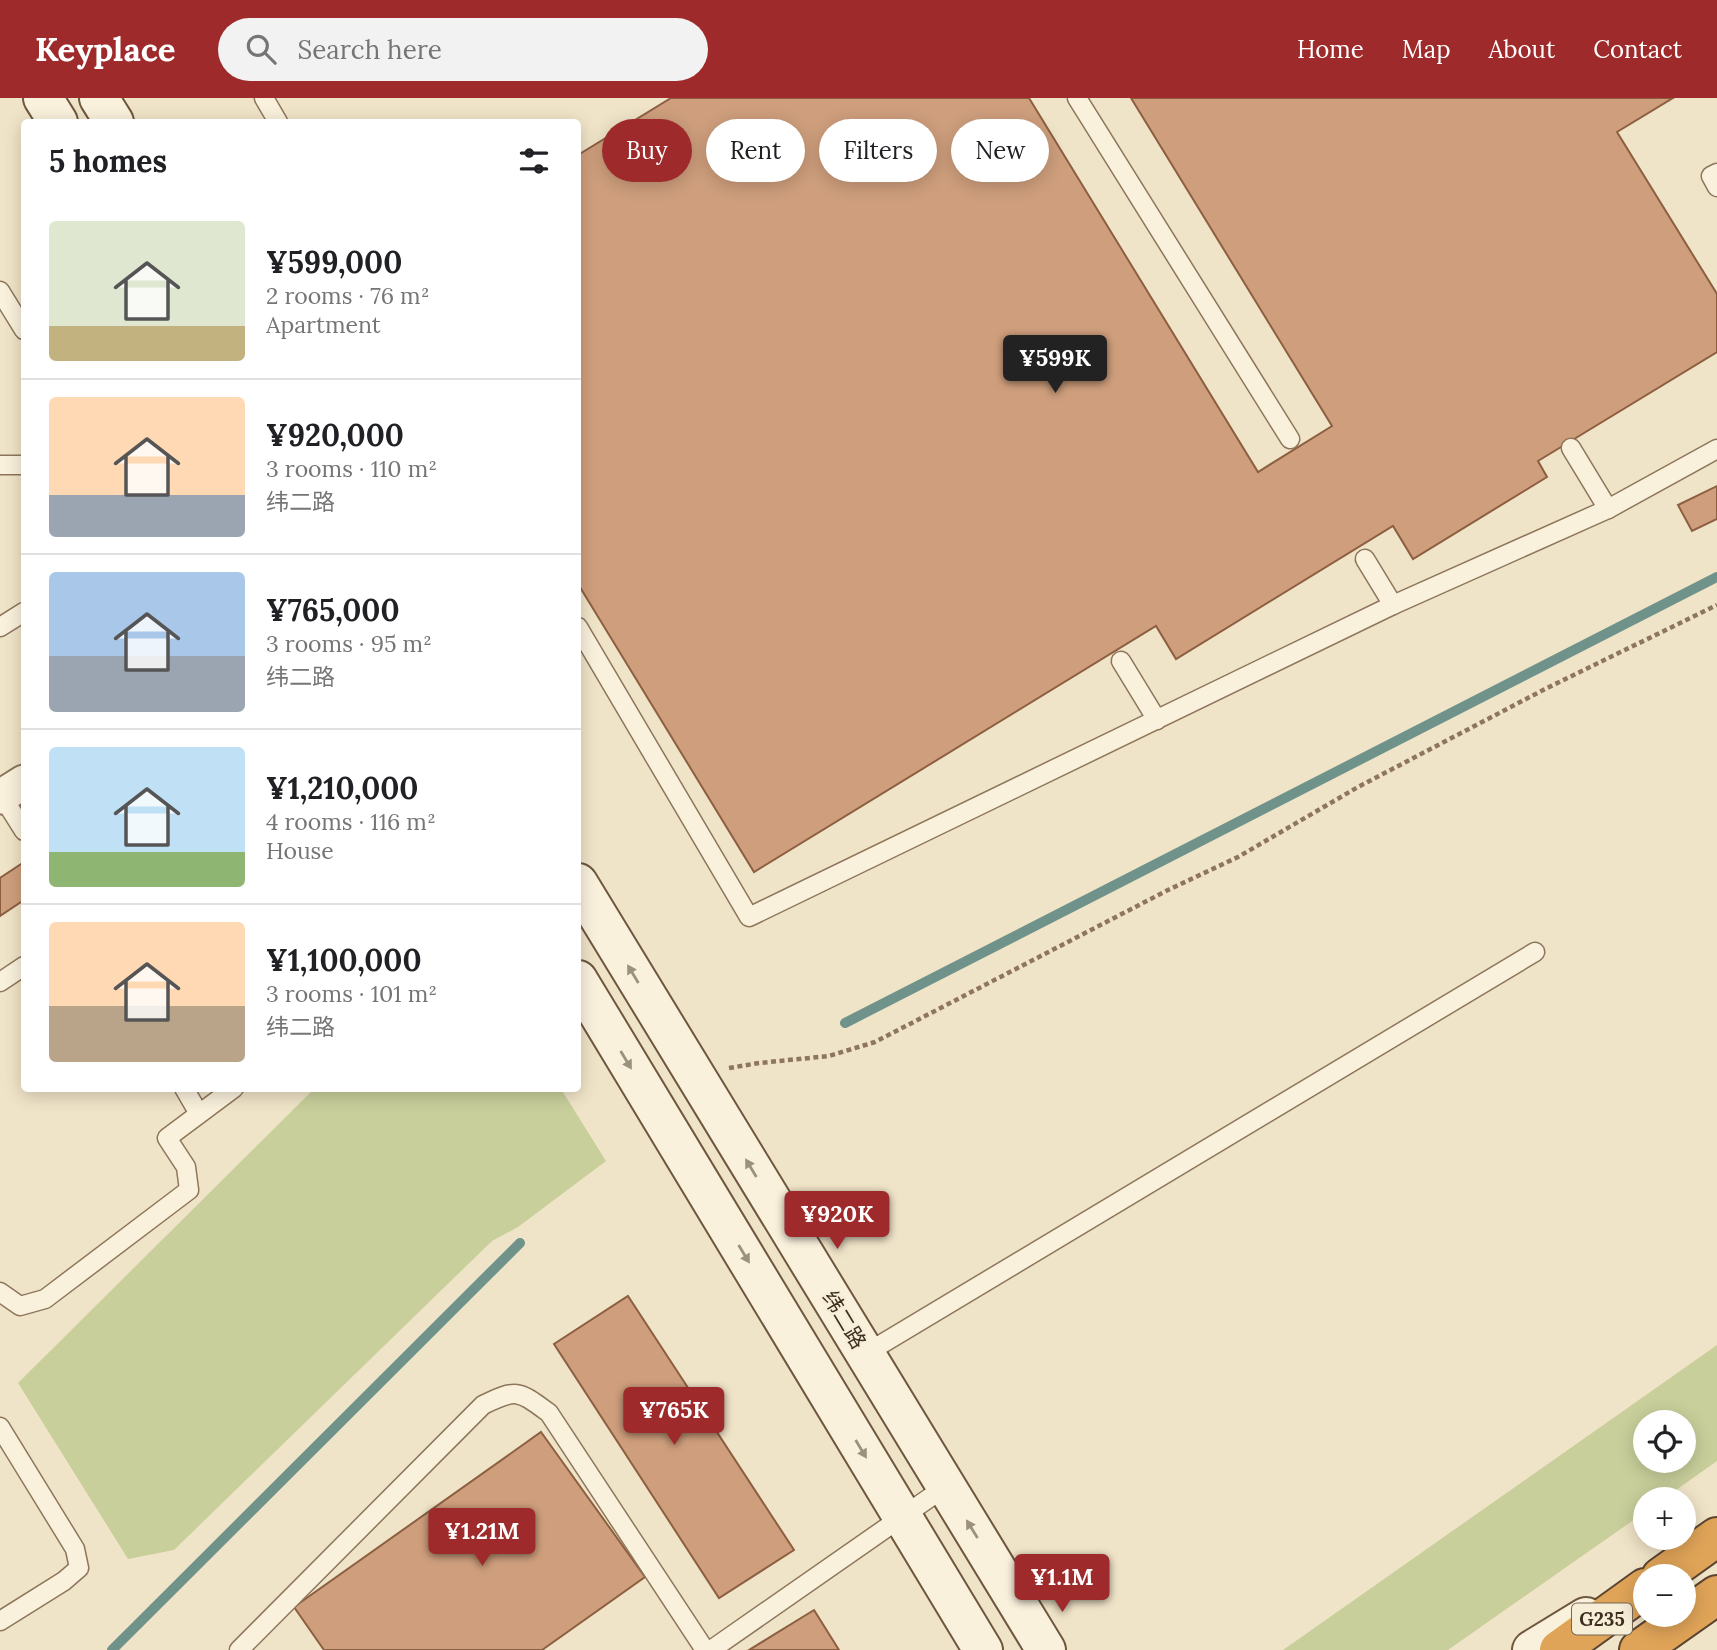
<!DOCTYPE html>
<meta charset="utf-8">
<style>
body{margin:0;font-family:Lora,"Noto Sans SC",serif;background:#f2f2f2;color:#202124;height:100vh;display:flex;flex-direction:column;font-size:26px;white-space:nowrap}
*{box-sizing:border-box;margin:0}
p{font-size:23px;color:#757577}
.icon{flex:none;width:38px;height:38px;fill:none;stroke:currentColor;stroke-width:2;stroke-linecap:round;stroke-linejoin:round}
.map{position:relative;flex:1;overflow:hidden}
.panel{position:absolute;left:21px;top:21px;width:560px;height:973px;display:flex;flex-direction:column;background:#fff;border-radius:7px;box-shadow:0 4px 18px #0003}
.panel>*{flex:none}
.banner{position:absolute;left:602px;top:21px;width:665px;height:63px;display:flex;gap:14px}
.buttons{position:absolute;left:1633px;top:1312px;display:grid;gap:14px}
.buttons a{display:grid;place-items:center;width:63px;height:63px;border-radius:50%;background:#fff;box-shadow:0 4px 18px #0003;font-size:35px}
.price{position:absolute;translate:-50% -60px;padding:0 16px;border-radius:7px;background:#9e2a2b;color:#fff;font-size:23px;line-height:46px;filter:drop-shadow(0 2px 4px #0008)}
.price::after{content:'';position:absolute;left:50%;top:42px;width:21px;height:16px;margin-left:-10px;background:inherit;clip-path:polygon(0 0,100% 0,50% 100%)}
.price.on{background:#222;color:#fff}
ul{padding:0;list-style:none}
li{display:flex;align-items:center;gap:21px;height:175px;padding:0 28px}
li+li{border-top:2px solid #e0e0e0}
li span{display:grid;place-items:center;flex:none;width:196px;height:140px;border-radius:7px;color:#555}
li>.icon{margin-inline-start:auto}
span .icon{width:84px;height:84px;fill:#fffc;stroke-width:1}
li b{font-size:30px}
h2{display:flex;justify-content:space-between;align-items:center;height:84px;padding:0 28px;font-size:30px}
.tag{padding:0 24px;border-radius:32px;background:#fff;box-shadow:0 4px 18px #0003;font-size:24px;line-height:63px}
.tag.on{background:#9e2a2b;color:#fff}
header{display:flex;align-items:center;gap:42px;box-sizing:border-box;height:98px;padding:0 35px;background:#9e2a2b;color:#fff}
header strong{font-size:33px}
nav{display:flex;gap:38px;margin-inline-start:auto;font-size:24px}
.search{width:490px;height:63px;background:#f2f2f2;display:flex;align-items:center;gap:18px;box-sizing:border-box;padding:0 24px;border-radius:38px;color:#757577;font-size:26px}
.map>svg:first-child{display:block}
.green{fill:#c9cf9b;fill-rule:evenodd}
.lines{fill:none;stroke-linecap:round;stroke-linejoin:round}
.stream{stroke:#6f938a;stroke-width:10}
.building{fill:#cf9f7d;stroke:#8d5f41;stroke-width:2}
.lane-casing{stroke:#8d765c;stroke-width:21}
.street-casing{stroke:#8d765c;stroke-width:37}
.secondary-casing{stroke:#6f573f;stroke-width:42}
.highway-casing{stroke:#5b4430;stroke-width:42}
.path{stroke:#8d765c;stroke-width:4.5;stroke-dasharray:5 3.5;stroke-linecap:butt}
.lane{stroke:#faf1dc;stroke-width:18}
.street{stroke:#faf1dc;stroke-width:33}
.secondary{stroke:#faf1dc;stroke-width:38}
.highway{stroke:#e0a458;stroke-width:38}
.oneway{fill:#9c907e}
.labels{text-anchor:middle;stroke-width:5;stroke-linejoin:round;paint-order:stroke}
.shield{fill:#f7eed8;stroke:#756857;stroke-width:2}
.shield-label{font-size:19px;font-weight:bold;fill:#3d2e20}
.street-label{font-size:21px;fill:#3d2e20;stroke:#f7eed8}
</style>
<header>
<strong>Keyplace</strong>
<div class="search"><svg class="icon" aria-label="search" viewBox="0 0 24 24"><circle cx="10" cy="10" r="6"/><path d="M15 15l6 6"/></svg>Search here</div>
<nav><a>Home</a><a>Map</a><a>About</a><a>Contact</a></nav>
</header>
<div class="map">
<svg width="1717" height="1552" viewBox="0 0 1717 1552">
<rect width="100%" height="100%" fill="#f0e4c8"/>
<!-- green -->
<g class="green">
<polygon points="314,991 561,991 606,1063 518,1129 492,1143 174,1452 128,1461 18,1285"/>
<path d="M1717,1247V1363L1662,1402H1645V1414L1448,1552H1283ZM1645,1325H1684V1363H1645Z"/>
</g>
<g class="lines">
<!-- stream -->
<g class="stream">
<polyline points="845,925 1717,479"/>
<polyline points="112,1552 520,1145"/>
</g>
</g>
<!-- building -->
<g class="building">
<polygon points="671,0 1029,0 1258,374 1332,328 1131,0 1673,0 1617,34 1717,196 1717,254 1538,363 1547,379 1413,461 1393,428 1176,561 1156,528 754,774 578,486 578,57"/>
<polygon points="1717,388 1717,421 1692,433 1678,407"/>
<polygon points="24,764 24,802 0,818 0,780"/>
<polygon points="628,1198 794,1452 719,1500 554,1246"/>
<polygon points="541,1334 645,1479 542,1552 324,1552 294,1509"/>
<polygon points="814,1512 839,1552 749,1552"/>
</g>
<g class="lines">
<defs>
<g id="lane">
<polyline points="264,0 278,24"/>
<polyline points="1077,0 1290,341"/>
<polyline points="1717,75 1711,78 1717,89"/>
<polyline points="0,193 24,232"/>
<polyline points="1571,350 1608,411"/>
<polyline points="0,367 24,367"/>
<polyline points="1365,461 1393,507"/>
<polyline points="0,529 24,514"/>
<polyline points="578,529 749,819 1393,507 1608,411 1717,351"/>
<polyline points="1121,563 1157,622"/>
<polyline points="2,698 24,733"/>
<polyline points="0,884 24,868"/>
<polyline points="184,990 199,1016"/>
<polyline points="0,1194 20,1208 45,1201 189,1092 186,1069 167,1040 234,990"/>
<polyline points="865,1256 1535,854"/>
<polyline points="0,1329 75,1451 79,1470 64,1483 0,1523"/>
<path d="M239,1552L483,1307C517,1290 519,1293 549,1315L705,1552"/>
<polyline points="711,1552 945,1389"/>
</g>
<polyline id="street" points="0,699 24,684"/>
<g id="secondary">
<polyline points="43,0 58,24"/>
<polyline points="99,0 114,24"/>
<polyline points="578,785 1046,1552"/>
<polyline points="578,882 983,1552"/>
<polyline points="1532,1552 1586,1519"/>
</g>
<g id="highway">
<polyline points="1661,1479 1717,1439"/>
<polyline points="1559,1552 1645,1490"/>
<polyline points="1639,1552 1717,1497"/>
</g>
</defs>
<!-- lane casing -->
<use href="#lane" class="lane-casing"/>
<!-- street casing -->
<use href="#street" class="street-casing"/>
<!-- secondary casing -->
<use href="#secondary" class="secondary-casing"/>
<!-- highway casing -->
<use href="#highway" class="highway-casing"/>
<!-- path -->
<polyline class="path" points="729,970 759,965 829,958 875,944 1168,792 1238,759 1358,689 1547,590 1717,507"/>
<!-- lane -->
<use href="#lane" class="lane"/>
<!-- street -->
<use href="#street" class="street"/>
<!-- secondary -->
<use href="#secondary" class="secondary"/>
<!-- highway -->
<use href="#highway" class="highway"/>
</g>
<!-- one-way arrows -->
<defs><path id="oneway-solid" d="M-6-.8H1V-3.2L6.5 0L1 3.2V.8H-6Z" transform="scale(1.75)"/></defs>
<g class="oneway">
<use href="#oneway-solid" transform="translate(633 876) rotate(-121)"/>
<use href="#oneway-solid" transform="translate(626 962) rotate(59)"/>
<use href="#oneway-solid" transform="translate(751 1070) rotate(-121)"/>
<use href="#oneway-solid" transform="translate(744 1156) rotate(59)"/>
<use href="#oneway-solid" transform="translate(861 1351) rotate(59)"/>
<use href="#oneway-solid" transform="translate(972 1431) rotate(-122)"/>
</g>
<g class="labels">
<!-- shield labels -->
<rect class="shield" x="1572" y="1505.5" width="60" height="31" rx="5"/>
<g class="shield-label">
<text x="1602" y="1528">G235</text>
</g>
<!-- street labels -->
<g class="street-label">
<text transform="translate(844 1222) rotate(59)" y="7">纬二路</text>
</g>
</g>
</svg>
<div class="buttons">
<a><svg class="icon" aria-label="locate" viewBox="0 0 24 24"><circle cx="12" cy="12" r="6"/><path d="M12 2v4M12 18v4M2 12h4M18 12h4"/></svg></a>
<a>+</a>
<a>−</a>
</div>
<b class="price on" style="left:1055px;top:297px">¥599K</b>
<b class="price" style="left:837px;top:1153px">¥920K</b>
<b class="price" style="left:674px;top:1349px">¥765K</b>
<b class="price" style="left:482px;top:1470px">¥1.21M</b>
<b class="price" style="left:1062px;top:1516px">¥1.1M</b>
<div class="banner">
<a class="tag on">Buy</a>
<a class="tag">Rent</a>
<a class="tag">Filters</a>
<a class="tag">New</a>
</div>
<section class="panel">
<h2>5 homes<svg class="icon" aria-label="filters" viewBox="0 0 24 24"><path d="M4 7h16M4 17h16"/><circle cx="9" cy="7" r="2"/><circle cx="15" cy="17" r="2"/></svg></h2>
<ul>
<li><span style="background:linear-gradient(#dfe7d0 75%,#c2b280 0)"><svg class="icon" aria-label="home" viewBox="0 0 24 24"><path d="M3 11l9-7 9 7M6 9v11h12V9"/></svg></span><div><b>¥599,000</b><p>2 rooms · 76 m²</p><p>Apartment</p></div></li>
<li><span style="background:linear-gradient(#ffd9b3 70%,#9aa5b1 0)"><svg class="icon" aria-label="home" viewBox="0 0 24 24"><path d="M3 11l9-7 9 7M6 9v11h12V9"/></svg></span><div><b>¥920,000</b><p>3 rooms · 110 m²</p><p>纬二路</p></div></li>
<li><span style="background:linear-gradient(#a9c7e8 60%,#9aa5b1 0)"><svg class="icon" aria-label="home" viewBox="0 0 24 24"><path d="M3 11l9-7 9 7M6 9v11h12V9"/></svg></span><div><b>¥765,000</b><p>3 rooms · 95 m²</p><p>纬二路</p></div></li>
<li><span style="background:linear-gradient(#bfe0f5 75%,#8fb573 0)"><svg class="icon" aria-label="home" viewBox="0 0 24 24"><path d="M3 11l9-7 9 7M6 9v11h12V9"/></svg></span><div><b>¥1,210,000</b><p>4 rooms · 116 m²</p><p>House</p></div></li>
<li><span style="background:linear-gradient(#ffd9b3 60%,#b9a48a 0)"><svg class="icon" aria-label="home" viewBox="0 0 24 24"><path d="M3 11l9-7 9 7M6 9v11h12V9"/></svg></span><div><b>¥1,100,000</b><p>3 rooms · 101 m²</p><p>纬二路</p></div></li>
</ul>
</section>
</div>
